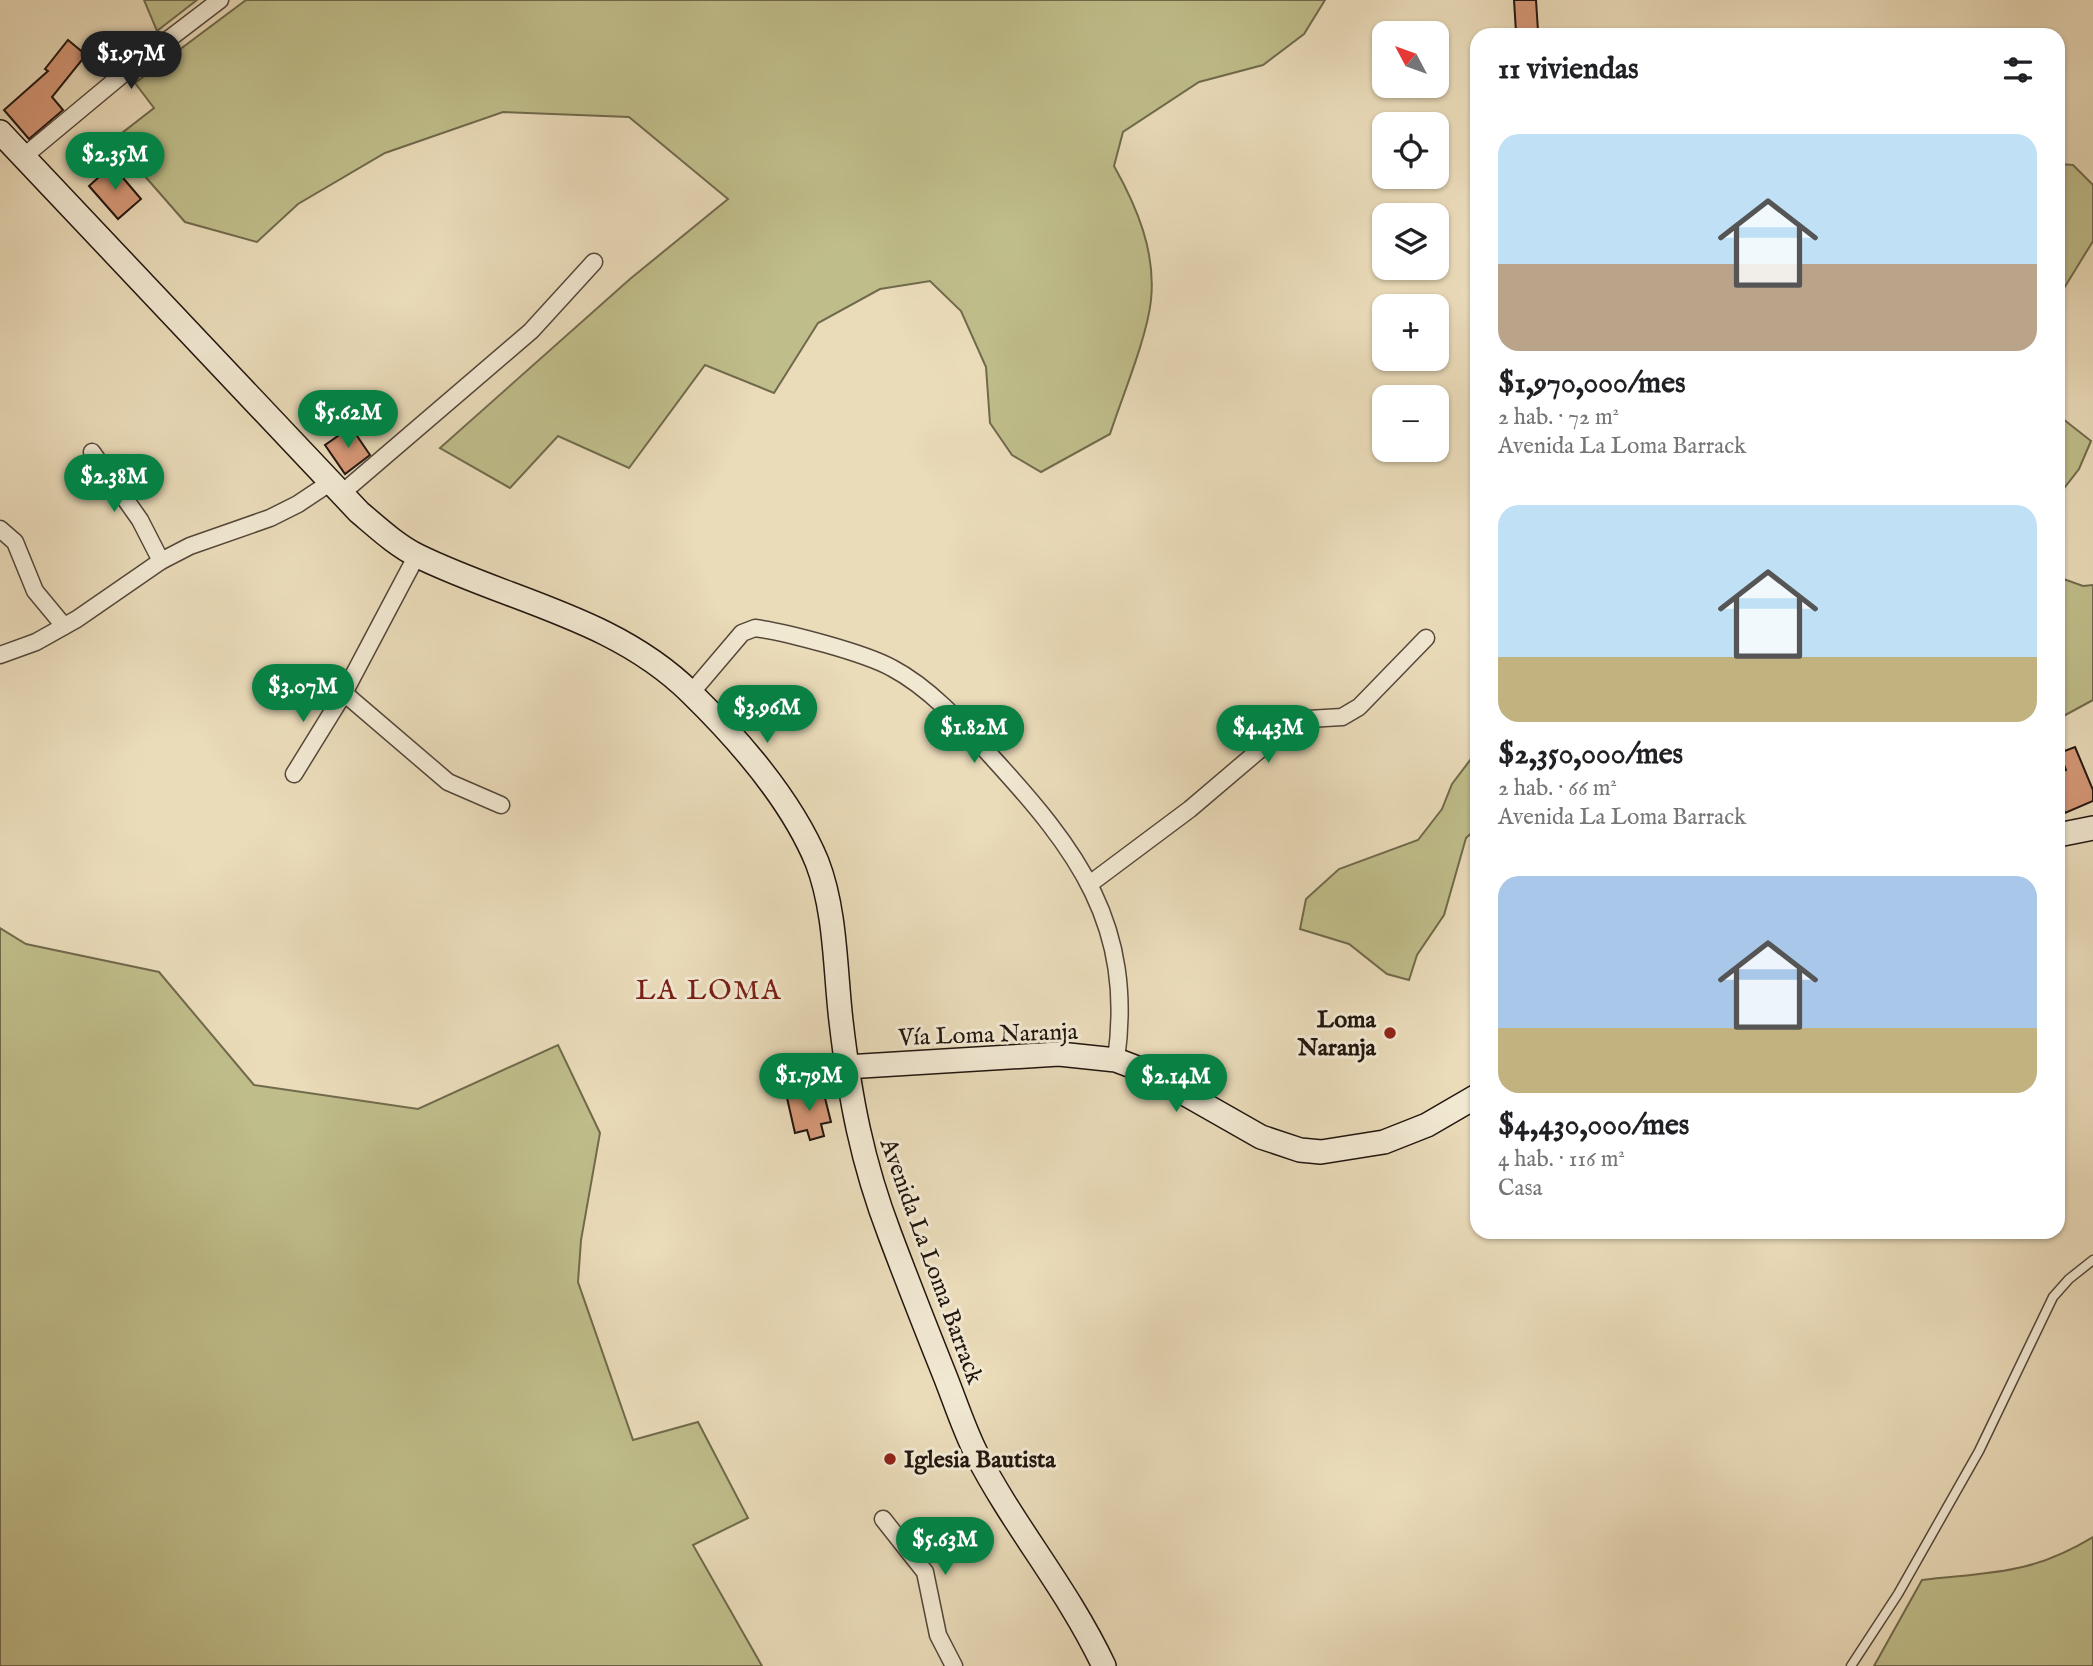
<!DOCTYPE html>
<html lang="es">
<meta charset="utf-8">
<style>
body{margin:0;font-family:"IM FELL English",serif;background:#f6f6f6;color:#202124;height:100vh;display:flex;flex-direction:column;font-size:26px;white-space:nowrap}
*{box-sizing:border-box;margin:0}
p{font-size:23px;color:#757577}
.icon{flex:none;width:38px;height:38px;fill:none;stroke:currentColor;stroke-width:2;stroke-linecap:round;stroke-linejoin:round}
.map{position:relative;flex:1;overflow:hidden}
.drawer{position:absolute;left:1470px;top:28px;width:595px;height:1211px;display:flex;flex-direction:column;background:#fff;border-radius:21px;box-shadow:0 2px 5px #0004}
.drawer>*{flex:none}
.needle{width:46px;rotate:311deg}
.tools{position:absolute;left:1372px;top:21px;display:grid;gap:14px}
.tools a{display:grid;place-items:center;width:77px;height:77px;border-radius:14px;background:#fff;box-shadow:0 2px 5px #0004;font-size:35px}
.price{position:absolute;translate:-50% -60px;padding:0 16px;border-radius:24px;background:#0b8043;color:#fff;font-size:23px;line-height:46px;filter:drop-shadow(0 2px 4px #0008)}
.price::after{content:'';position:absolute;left:50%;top:42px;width:21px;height:16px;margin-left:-10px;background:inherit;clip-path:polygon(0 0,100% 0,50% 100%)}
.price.current{background:#222;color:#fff}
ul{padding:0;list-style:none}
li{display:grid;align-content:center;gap:14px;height:371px;padding:0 28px}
li span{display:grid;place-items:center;height:217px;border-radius:21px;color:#555}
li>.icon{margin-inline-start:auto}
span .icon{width:126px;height:126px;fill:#fffc;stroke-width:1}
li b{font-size:30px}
h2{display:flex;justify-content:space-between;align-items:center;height:84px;padding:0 28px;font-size:30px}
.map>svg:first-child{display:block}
.green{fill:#bfbd8a;stroke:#706a4c;stroke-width:2}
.building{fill:#d59776;stroke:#22160f;stroke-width:2}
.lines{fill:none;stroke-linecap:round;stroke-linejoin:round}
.lane-casing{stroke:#54473a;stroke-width:11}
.street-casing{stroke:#54473a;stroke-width:19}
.secondary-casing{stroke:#22160f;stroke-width:26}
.lane{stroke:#f1e8d2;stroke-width:8}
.street{stroke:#f1e8d2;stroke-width:16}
.secondary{stroke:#f1e8d2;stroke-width:23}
.poi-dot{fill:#8f2418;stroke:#f1e8d2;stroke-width:2.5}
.labels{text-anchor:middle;stroke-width:6;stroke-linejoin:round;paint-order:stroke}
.poi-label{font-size:24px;font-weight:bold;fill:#22160f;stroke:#f1e8d2;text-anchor:end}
.street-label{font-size:24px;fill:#22160f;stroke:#f1e8d2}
.quarter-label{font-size:28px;letter-spacing:2px;fill:#7a1f14;stroke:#f1e8d2}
</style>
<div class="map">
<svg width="2093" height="1666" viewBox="0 0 2093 1666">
<rect width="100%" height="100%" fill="#eadbb9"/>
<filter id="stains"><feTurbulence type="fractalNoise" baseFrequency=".00286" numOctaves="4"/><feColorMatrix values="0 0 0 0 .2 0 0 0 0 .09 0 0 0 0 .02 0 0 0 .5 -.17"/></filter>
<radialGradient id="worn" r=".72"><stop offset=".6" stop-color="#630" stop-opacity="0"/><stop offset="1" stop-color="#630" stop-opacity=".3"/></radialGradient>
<!-- green -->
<g class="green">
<polygon points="144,0 197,0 157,31"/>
<path d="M246,0H1325L1304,34L1263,65L1199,82L1123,132L1114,166C1137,207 1156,252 1151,300C1147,338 1122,397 1110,434L1041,472L1012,455L990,423L986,367L961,311L930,281L880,289L818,323L774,393L705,365L629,468L558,436L510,488L440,448L630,279L728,199L629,117L503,112L385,153L298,204L257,242L185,222L113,140L154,108L135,83Z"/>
<polygon points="2058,164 2073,165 2093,185 2093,241 2058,298"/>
<polygon points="2058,415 2091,441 2079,469 2058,496"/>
<polygon points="2058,577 2083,586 2093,585 2093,700 2058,719"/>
<polygon points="1477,751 1477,828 1466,838 1444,915 1417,955 1409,980 1387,974 1349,944 1300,929 1306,899 1339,869 1418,840 1442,809 1452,784"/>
<polygon points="0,928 26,944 159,972 254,1085 418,1109 558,1045 600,1133 581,1240 578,1282 633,1440 698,1422 748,1518 693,1545 762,1666 0,1666"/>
<path d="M2093,1537V1666H1874L1922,1580C1992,1572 2030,1575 2093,1537Z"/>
</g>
<!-- building -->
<g class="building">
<polygon points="1514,0 1536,0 1538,31 1516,32"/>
<polygon points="68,40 86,55 52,97 63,110 29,139 4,110 48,71 45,69"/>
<polygon points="112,165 141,199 118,219 89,186"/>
<polygon points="351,427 370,455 345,474 325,445"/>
<polygon points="2075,747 2093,790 2093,801 2065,813 2058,797 2058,773 2066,770 2059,753"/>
<polygon points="823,1090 831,1122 821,1124 824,1136 810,1140 807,1130 795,1133 787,1098"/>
</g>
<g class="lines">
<defs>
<polyline id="lane" points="1851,1666 1898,1594 1979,1451 2053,1297 2069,1279 2093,1260"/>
<g id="street">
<polyline points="22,158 123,74 220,0"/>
<polyline points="92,452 140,520 161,561"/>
<polyline points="342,493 531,331 594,262"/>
<polyline points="0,529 15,542 35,591 64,626"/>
<polyline points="417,555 344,693 448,782 501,805"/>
<polyline points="0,655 36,642 77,619 161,561 190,546 270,518 298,504 331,482"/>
<path d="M691,693L742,633L755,628C786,632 865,653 892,668C930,688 962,724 991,756C1077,850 1135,924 1116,1060"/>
<polyline points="294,774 344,693"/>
<polyline points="1091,883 1190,809 1277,735 1293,724 1308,719 1342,717 1359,707 1426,638"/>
<polyline points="883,1519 925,1572 938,1635 954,1666"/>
</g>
<g id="secondary">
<path d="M0,132L359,512C378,528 396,545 418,556C510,601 615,618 691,693C739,740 791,799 817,862C836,911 835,970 841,1021C850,1098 862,1162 890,1235C907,1280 925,1326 943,1371C954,1398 963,1427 976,1453C1014,1527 1067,1588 1104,1666"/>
<polyline points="2058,835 2093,828"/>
<polyline points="846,1067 1059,1054 1116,1060 1145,1071 1261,1137 1300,1150 1321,1152 1384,1142 1427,1125 1477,1096"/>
</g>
</defs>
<!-- lane casing -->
<use href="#lane" class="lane-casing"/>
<!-- street casing -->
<use href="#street" class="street-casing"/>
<!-- secondary casing -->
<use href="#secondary" class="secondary-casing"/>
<!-- lane -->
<use href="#lane" class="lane"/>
<!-- street -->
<use href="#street" class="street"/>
<!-- secondary -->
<use href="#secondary" class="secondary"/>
</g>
<!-- markers -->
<g class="poi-dot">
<circle cx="1390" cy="1033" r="7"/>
<circle cx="890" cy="1459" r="7"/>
</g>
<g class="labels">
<!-- poi labels -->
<g class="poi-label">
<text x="1376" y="1027">Loma<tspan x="1376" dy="28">Naranja</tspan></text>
<text x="904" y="1467" text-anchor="start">Iglesia Bautista</text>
</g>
<!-- street labels -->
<g class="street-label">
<text transform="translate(988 1034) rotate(-2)" y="8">Vía Loma Naranja</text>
<text transform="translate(932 1261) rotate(70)" y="8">Avenida La Loma Barrack</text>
</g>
<!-- quarter labels -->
<g class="quarter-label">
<text x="709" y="999">LA LOMA</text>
</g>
</g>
<rect width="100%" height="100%" filter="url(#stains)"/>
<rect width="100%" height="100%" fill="url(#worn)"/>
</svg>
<div class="tools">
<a><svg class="needle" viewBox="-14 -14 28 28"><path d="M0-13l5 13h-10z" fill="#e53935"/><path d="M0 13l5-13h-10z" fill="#757577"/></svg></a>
<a><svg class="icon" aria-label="locate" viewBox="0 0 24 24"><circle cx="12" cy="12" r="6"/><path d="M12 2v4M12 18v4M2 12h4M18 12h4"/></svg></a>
<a><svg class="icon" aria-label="layers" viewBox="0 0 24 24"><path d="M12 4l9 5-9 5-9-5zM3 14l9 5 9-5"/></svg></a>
<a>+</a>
<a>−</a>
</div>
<b class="price current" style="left:131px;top:91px">$1.97M</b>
<b class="price" style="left:115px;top:192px">$2.35M</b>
<b class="price" style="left:348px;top:450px">$5.62M</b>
<b class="price" style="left:114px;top:514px">$2.38M</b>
<b class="price" style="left:303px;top:724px">$3.07M</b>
<b class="price" style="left:767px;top:745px">$3.96M</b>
<b class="price" style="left:974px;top:765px">$1.82M</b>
<b class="price" style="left:1268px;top:765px">$4.43M</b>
<b class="price" style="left:809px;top:1113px">$1.79M</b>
<b class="price" style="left:1176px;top:1114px">$2.14M</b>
<b class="price" style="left:945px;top:1577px">$5.63M</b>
<section class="drawer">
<h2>11 viviendas<svg class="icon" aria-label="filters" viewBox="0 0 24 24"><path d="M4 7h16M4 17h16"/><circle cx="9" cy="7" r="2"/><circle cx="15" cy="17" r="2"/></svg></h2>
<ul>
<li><span style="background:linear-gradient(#bfe0f5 60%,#b9a48a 0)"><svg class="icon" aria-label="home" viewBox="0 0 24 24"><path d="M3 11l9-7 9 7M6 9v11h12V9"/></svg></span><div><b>$1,970,000/mes</b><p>2 hab. · 72 m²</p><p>Avenida La Loma Barrack</p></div></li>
<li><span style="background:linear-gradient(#bfe0f5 70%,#c2b280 0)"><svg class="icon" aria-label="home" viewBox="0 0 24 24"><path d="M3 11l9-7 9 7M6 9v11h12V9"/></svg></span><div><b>$2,350,000/mes</b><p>2 hab. · 66 m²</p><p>Avenida La Loma Barrack</p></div></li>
<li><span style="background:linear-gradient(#a9c7e8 70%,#c2b280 0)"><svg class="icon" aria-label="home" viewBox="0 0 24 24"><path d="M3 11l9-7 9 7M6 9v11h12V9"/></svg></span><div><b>$4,430,000/mes</b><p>4 hab. · 116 m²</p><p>Casa</p></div></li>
</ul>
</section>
</div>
